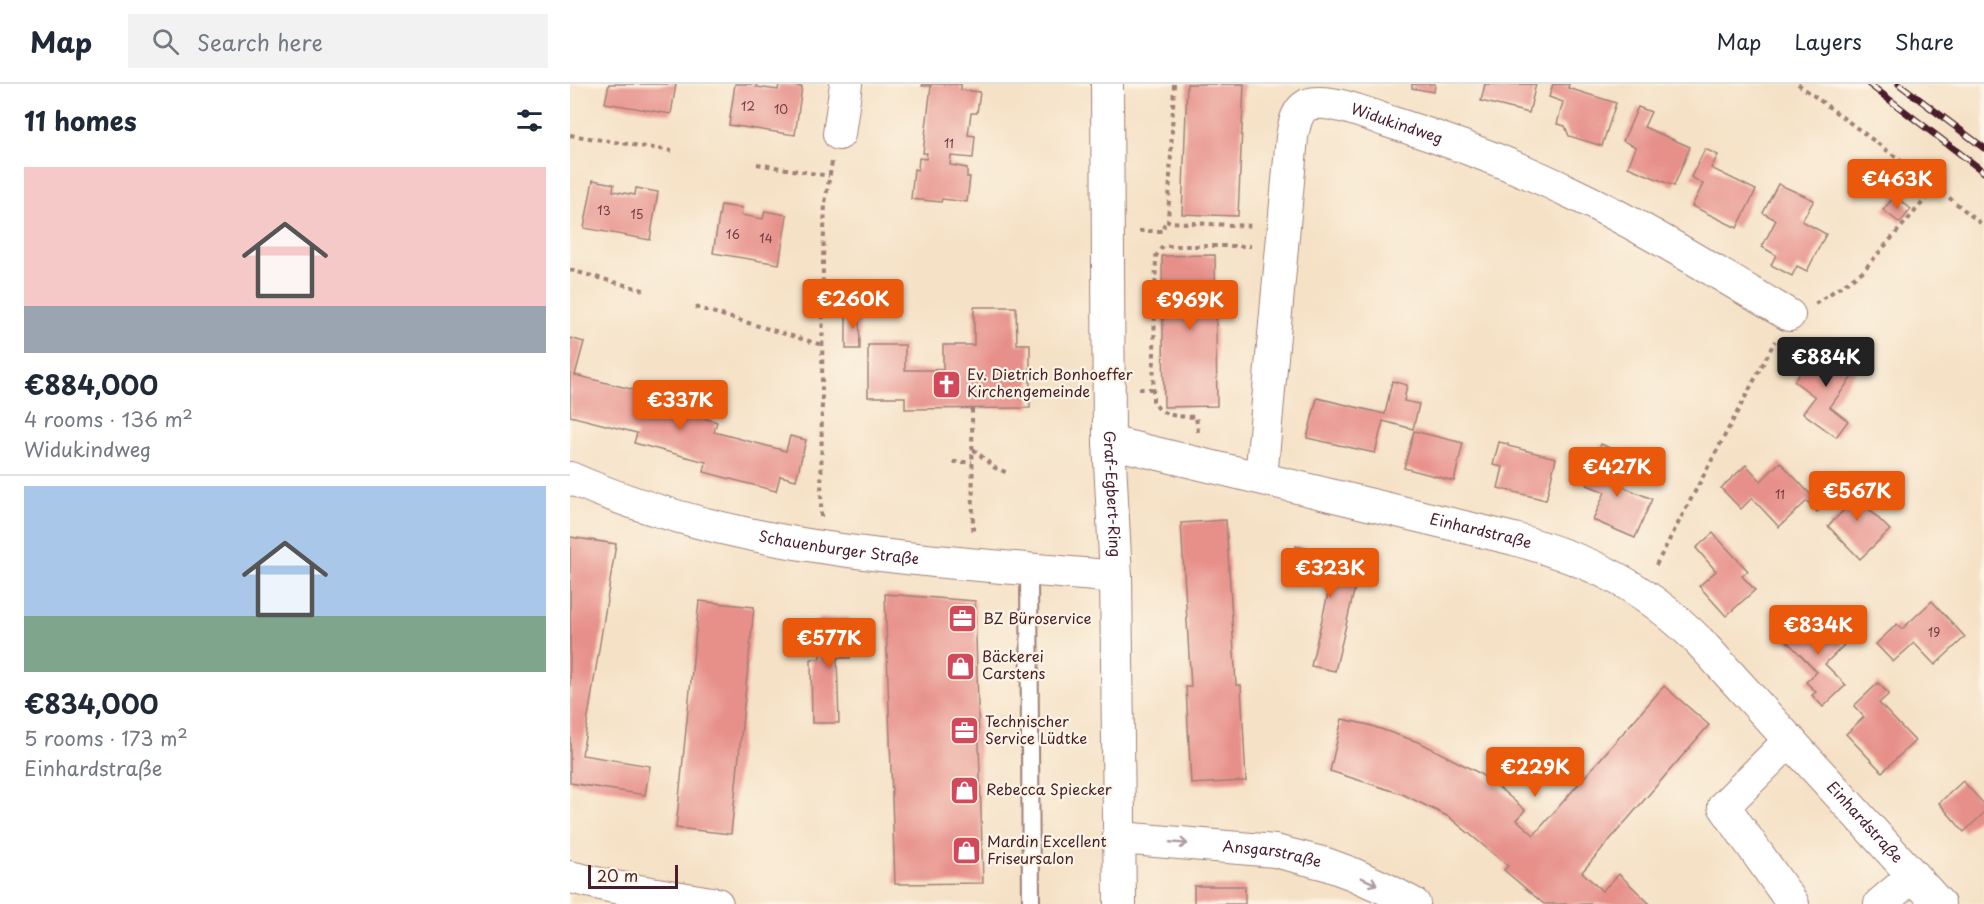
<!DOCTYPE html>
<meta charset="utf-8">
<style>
body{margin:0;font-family:"Playpen Sans",sans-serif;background:#f2f2f3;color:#1f2937;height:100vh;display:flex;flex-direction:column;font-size:22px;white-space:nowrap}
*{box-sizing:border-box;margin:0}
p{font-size:20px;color:#747a83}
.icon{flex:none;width:33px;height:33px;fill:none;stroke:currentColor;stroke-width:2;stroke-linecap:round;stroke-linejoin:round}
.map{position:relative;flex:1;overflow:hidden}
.sheet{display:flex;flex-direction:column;background:#fff;width:570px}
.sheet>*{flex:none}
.scale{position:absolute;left:18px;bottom:15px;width:90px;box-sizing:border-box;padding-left:6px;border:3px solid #4a1f2b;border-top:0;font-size:16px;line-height:21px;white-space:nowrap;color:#4a1f2b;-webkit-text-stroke:4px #fcf5e5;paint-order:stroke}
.price{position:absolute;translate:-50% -51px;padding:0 14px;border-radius:6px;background:#ea580c;color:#fff;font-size:20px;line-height:39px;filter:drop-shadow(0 2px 3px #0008)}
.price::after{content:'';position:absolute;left:50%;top:36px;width:18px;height:14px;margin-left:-9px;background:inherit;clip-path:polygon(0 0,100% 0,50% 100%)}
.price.on{background:#222;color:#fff}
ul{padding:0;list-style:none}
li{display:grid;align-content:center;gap:12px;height:318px;padding:0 24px}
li+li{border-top:2px solid #e0e1e3}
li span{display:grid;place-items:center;height:186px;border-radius:0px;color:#555}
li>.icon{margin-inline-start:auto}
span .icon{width:108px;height:108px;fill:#fffc;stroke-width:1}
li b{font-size:26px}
h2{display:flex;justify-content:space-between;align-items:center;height:72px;padding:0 24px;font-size:26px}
header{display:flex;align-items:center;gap:36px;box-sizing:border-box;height:84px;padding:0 30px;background:#fff;border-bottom:2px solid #e0e1e3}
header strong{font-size:28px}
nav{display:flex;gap:33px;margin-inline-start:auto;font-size:21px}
.search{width:420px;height:54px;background:#f2f2f3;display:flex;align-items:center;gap:15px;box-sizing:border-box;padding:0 21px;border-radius:0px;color:#747a83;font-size:22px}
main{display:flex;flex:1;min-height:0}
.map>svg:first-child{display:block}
.building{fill:#e7908a}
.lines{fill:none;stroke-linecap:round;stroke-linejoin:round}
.service-casing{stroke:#a08078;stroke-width:20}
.minor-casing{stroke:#a08078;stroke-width:34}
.path{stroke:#a08078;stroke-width:4;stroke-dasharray:4.5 4.5;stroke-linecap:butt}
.service{stroke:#fff;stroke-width:16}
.minor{stroke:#fff;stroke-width:32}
.rail-casing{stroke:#4a1f2b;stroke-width:7}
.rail{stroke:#fcf5e5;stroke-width:4.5;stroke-dasharray:14;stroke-linecap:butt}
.oneway{stroke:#ae9aa0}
.labels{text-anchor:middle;stroke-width:4.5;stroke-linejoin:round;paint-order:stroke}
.number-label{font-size:12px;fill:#713b43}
.street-label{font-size:15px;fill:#4a1f2b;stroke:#fcf5e5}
.poi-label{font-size:15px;fill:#4a1f2b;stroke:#fcf5e5;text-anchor:start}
</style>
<header>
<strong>Map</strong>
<div class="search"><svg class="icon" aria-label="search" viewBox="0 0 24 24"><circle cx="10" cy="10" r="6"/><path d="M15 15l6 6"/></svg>Search here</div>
<nav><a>Map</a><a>Layers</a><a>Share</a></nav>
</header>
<main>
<section class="sheet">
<h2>11 homes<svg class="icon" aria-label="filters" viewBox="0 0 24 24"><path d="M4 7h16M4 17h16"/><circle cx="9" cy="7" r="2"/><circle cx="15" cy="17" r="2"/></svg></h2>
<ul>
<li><span style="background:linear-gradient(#f6c9c9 75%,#9aa5b1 0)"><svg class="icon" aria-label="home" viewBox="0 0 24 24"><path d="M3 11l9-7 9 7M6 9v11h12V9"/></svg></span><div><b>€884,000</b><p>4 rooms · 136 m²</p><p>Widukindweg</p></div></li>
<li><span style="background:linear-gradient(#a9c7e8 70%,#7fa58c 0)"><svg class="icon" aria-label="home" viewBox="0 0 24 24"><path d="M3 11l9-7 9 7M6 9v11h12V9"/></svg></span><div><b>€834,000</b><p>5 rooms · 173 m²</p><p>Einhardstraße</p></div></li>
</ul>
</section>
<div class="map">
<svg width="1414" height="820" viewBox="0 0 1414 820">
<rect width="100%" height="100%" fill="#fcf5e5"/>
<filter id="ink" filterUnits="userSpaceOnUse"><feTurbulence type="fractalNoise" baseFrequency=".0167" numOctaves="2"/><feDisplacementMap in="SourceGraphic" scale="12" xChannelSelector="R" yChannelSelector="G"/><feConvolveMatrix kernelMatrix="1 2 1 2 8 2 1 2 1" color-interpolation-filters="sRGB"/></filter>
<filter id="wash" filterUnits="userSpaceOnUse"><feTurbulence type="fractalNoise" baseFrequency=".008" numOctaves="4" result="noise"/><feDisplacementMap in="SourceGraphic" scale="24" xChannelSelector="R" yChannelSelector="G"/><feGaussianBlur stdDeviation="1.35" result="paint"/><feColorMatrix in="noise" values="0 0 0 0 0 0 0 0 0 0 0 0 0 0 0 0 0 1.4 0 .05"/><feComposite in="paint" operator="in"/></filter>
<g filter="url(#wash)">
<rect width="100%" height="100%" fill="#f5e1c6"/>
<g id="blocks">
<!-- building -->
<g class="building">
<polygon points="39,0 106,0 101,30 35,19"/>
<polygon points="165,0 187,0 186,3 208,6 209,0 232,3 225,51 159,41"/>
<polygon points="352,0 391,0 391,6 410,8 407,29 401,29 398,51 405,52 403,74 381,72 380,81 397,84 397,93 400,93 397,118 372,115 371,118 341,115 344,85 348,86 349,74 356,75 357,69 353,69 361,2 352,2"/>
<polygon points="617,0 674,0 668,132 612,130"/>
<polygon points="842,0 865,0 864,8 842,4"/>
<polygon points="915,0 966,0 959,29 911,17"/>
<polygon points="983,0 999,0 998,4 1046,19 1032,62 999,52 995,42 987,40 993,18 979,13"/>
<polygon points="1068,23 1081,28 1074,43 1120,63 1104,102 1058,83 1066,63 1053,57"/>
<polygon points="1135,65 1148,71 1141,84 1186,106 1167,144 1122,122 1133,100 1121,93"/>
<polygon points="23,96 44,100 43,107 65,111 66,104 88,108 80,156 14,144"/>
<polygon points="1208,100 1244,116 1232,137 1256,150 1237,187 1227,182 1222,192 1201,181 1206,171 1192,163 1206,136 1193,129"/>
<polygon points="1325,112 1341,125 1330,139 1313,126"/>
<polygon points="151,121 172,124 171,131 193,135 195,127 217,131 209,180 143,169"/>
<polygon points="645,171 647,322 594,323 592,172"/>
<polygon points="404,223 446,223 447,260 460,260 460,324 335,325 335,313 298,313 298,261 335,261 335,286 373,286 373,261 404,261"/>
<polygon points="276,227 289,227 290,265 276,265"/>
<polygon points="0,254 14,258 5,291 77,309 75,319 98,325 103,309 127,315 123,331 147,338 144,348 216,367 220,352 236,356 226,396 210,392 206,407 134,388 136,378 64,359 67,349 0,332"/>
<polygon points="1252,260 1287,286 1260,323 1278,337 1266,353 1233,329 1245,313 1224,297"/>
<polygon points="822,297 837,301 834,317 849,320 843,345 813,337 805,369 737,354 747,314 815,330"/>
<polygon points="844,347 893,359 884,397 834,384"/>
<polygon points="929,358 938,360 938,362 986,374 976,416 928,404 933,383 923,381"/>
<polygon points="1031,360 1044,366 1039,379 1046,382 1039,397 1082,415 1065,454 1023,436 1035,408 1017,401"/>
<polygon points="1210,378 1242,412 1256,400 1266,411 1247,428 1237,417 1209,443 1182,414 1171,425 1151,404 1176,381 1191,397"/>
<polygon points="1284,396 1294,407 1287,413 1320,446 1290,475 1258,442 1275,425 1265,415"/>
<polygon points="656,436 666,601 671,601 676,697 621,700 616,603 621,603 611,439"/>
<polygon points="1143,449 1178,487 1172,492 1185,506 1156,532 1129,502 1146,487 1126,464"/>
<polygon points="0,453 46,460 12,671 80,682 75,711 0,699"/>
<polygon points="726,462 791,478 765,587 741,582 761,497 720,488"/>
<polygon points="315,510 405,517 413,799 325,800"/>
<polygon points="129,517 184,523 161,750 106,744"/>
<polygon points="1362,517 1395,553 1365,581 1344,559 1323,578 1306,560 1327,540 1332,545"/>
<polygon points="1240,528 1274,561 1255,580 1276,601 1253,623 1242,611 1246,608 1236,598 1247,588 1214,554"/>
<polygon points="279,534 280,574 267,574 269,639 242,639 241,575 250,575 249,535"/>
<polygon points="1308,599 1319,610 1309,619 1345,657 1312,688 1276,650 1294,633 1284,622"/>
<polygon points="1094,602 1139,641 1012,788 1032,807 1049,790 1080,820 974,820 934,786 938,782 879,733 832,710 760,687 772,635 799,641 851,659 907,688 926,701 955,726 947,736 964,751"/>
<polygon points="1393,697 1414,720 1414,729 1394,748 1369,719"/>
<rect x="624" y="802" width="51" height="18"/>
</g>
</g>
</g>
<g filter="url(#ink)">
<use href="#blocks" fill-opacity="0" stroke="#a08078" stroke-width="1.5"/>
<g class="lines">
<defs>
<polyline id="service" points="459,485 461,820"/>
<g id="minor">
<path id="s1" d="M537,0L539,358L546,493L550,820"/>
<polyline points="269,50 276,0"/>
<path id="s2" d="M539,358L944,455C1022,477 1071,500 1129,557L1369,820"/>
<path id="s3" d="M0,394C175,471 359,475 546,493"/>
<path id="s4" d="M691,394L722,53C724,42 726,27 737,21C756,13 798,30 817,37C881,57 943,80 1004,110C1078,145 1148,190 1219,231"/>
<polyline points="1220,656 1154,722 1223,820"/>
<path id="s5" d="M550,754L705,767L756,780L783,790L816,805L844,820"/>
<polyline points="0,793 39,802 147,820"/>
<polyline points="1310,820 1343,792"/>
</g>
</defs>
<!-- service casing -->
<use href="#service" class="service-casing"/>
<!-- minor casing -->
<use href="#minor" class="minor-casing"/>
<!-- path -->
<g class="path">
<polyline points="604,0 598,138 683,142"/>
<polyline points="1228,0 1366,103 1414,142"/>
<polyline points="0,51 102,67"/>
<polyline points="187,80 259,92"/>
<polyline points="569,147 593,147 594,141 598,138"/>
<polyline points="0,186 77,207"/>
<polyline points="1245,220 1293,187 1366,103"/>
<polyline points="125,223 252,261"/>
<polyline points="569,305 583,305"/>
<polyline points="402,325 403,450"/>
<path d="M628,348L626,333C610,332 590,334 583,316L586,172L593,162H681"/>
<polyline points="403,365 425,384 438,389"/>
<polyline points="383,378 402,378"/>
<polyline points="251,433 253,176 255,119 262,78"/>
<polyline points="1086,481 1205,257"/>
</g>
<!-- service -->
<use href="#service" class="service"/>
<!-- minor -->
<use href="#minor" class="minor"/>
<defs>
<g id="rail">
<polyline points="1299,0 1414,88"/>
<polyline points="1329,0 1414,64"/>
</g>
</defs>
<!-- rail casing -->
<use href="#rail" class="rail-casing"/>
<!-- rail -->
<use href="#rail" class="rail"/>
</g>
<!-- one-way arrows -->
<defs><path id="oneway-shaft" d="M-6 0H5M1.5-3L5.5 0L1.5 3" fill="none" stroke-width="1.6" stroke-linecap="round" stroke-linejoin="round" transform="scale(1.5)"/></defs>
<g class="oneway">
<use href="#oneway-shaft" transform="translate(609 759) rotate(5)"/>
<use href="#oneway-shaft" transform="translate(799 797) rotate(24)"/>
</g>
</g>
<!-- icons -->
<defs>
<symbol id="church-square" viewBox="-11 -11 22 22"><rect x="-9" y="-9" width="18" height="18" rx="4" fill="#d1495b" stroke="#fcf5e5"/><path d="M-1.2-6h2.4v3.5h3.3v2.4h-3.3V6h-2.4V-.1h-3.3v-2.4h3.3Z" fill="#fff"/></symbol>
<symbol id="office-square" viewBox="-11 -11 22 22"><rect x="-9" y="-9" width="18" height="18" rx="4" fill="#d1495b" stroke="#fcf5e5"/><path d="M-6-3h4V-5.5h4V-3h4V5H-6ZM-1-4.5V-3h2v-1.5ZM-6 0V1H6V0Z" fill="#fff"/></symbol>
<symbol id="shop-square" viewBox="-11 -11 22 22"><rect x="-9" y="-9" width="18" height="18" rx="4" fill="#d1495b" stroke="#fcf5e5"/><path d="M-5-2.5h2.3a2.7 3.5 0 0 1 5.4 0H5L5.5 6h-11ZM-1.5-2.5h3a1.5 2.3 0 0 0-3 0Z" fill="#fff"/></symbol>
</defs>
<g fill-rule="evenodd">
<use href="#church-square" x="360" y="284" width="33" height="33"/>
<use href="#office-square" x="376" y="518" width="33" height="33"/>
<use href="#shop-square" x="374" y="566" width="33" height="33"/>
<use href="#office-square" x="378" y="630" width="33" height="33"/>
<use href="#shop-square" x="378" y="690" width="33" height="33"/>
<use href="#shop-square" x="380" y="750" width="33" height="33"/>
</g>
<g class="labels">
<!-- number labels -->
<g class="number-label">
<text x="178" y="27">12</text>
<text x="211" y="30">10</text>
<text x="379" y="64">11</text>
<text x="34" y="131">13</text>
<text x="67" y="135">15</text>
<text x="163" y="155">16</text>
<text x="196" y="159">14</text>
<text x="1210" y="415">11</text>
<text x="1364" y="553">19</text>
</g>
<!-- street labels -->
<g class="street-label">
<text dy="5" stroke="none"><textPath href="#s4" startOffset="472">Widukindweg</textPath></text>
<text dy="5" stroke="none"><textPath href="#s1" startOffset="410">Graf-Egbert-Ring</textPath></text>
<text dy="5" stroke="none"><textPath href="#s2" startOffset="382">Einhardstraße</textPath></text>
<text dy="5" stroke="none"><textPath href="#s3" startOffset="279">Schauenburger Straße</textPath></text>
<text dy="5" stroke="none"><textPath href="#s2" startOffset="876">Einhardstraße</textPath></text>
<text dy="5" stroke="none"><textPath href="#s5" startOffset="153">Ansgarstraße</textPath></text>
</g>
<!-- poi labels -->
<g class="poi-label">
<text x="397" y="296">Ev. Dietrich Bonhoeffer<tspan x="397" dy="17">Kirchengemeinde</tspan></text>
<text x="413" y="540">BZ Büroservice</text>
<text x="412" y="578">Bäckerei<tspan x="412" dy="17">Carstens</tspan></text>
<text x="415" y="643">Technischer<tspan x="415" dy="17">Service Lüdtke</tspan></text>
<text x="416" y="711">Rebecca Spiecker</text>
<text x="417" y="763">Mardin Excellent<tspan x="417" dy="17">Friseursalon</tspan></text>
</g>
</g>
</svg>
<div class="scale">20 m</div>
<b class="price" style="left:1327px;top:126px">€463K</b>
<b class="price" style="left:283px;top:246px">€260K</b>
<b class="price" style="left:620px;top:247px">€969K</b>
<b class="price on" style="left:1256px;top:304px">€884K</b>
<b class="price" style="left:110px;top:347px">€337K</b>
<b class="price" style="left:1047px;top:414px">€427K</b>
<b class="price" style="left:1287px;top:438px">€567K</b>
<b class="price" style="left:760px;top:515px">€323K</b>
<b class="price" style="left:1248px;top:572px">€834K</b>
<b class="price" style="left:259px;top:585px">€577K</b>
<b class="price" style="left:965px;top:714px">€229K</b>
</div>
</main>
